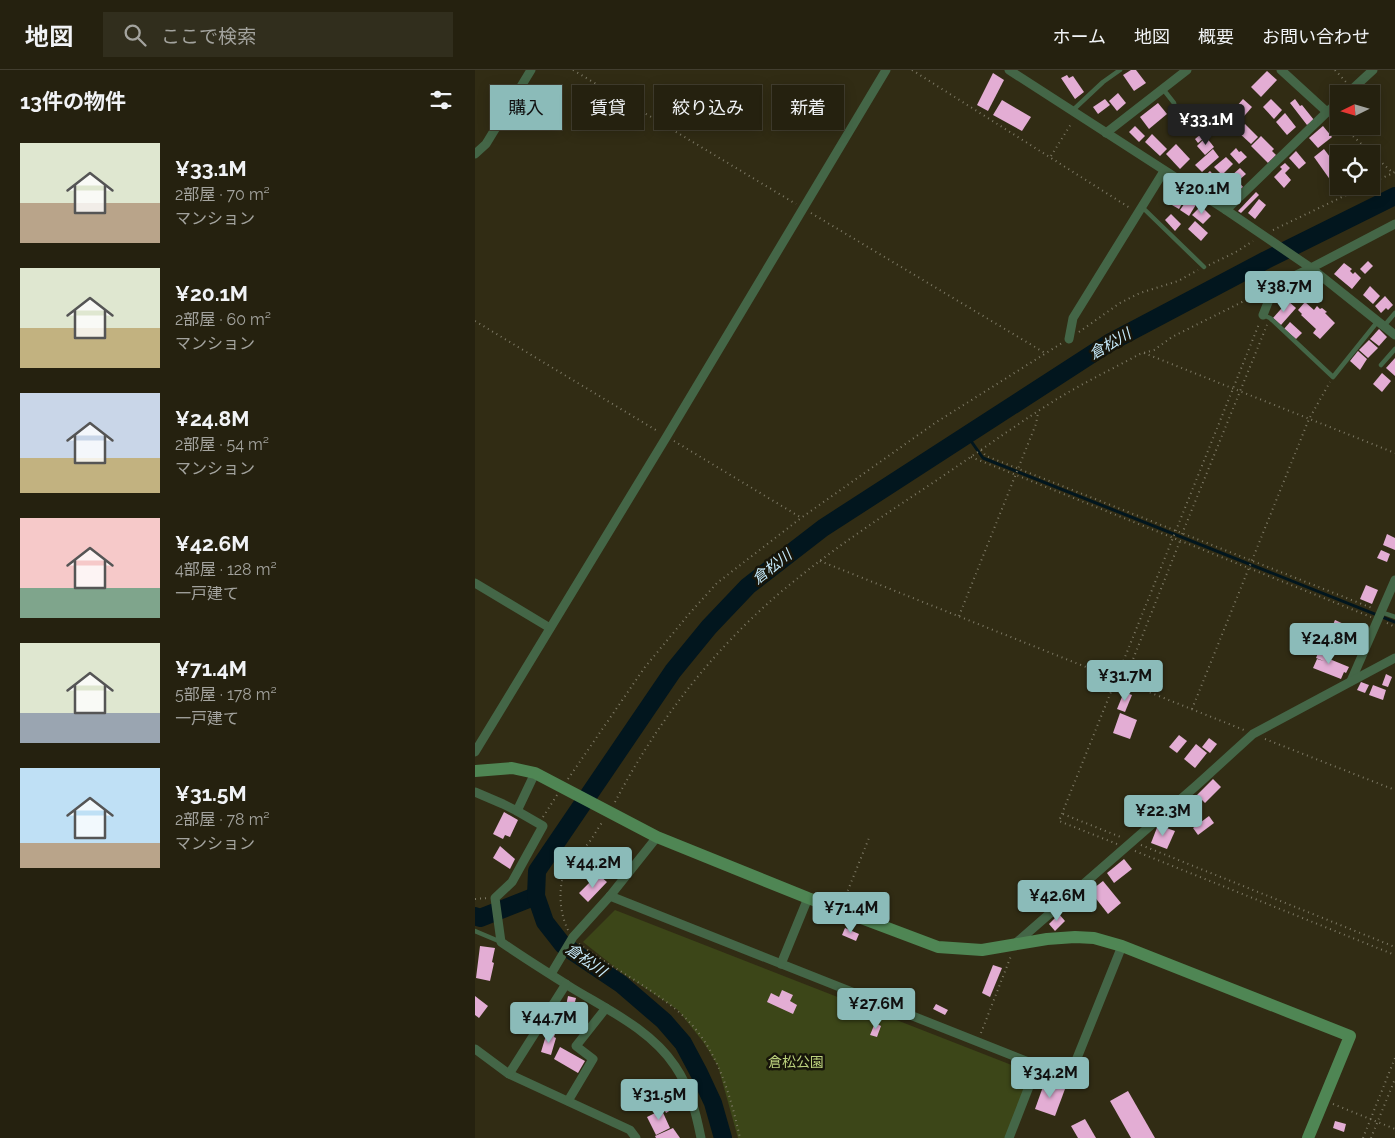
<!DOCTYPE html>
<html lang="ja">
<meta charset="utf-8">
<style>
body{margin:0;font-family:Raleway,"Noto Sans JP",sans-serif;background:#312e1d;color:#f1f3f6;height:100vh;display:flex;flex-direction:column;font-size:19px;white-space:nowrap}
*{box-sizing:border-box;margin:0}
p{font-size:16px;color:#a3a39e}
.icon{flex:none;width:28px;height:28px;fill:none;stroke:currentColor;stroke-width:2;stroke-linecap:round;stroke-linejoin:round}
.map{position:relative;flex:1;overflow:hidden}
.panel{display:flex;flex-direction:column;background:#25210f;width:475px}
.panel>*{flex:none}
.hud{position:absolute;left:15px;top:15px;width:475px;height:45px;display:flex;gap:10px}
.needle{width:32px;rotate:265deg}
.fabs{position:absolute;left:855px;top:15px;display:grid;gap:10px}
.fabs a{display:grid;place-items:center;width:50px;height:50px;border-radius:0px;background:#25210f;box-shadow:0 2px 12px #0003,0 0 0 1px #423e2f;font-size:25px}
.price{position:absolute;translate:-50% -42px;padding:0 11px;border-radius:5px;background:#8bbbb9;color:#111;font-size:16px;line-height:32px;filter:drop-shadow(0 1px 2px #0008)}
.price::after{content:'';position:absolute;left:50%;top:30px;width:15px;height:11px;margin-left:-8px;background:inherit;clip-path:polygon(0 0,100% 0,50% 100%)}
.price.selected{background:#222;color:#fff}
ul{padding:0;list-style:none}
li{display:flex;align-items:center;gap:15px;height:125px;padding:0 20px}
li span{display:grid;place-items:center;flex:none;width:140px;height:100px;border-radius:0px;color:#555}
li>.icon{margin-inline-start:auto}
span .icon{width:60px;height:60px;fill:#fffc;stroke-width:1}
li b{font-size:21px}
h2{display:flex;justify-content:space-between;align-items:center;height:60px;padding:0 20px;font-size:21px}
.chip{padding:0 18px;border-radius:0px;background:#25210f;box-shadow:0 2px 12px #0003,0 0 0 1px #423e2f;font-size:18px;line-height:45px}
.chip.selected{background:#8bbbb9;color:#111}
header{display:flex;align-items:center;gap:30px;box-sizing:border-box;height:70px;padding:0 25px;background:#25210f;border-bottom:1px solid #423e2f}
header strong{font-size:24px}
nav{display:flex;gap:28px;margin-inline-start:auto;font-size:18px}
.search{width:350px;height:45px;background:#312e1d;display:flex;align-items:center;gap:12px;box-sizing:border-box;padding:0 18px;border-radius:0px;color:#a3a39e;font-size:19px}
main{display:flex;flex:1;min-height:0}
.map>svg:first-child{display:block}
.green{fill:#3c4618}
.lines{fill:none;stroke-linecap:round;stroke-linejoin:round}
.stream{stroke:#02161e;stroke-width:3}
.river{stroke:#02161e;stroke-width:18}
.building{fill:#e3add4}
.path{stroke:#7e7a66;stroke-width:2;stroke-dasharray:1 4;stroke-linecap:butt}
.lane{stroke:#446647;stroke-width:4.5}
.street{stroke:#446647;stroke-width:9}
.secondary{stroke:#4f8654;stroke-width:12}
.labels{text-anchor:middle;stroke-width:5;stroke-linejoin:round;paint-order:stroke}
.park-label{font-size:14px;fill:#bcd17d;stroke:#17150a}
.water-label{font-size:15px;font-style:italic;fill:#c7ebfc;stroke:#17150a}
</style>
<header>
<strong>地図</strong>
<div class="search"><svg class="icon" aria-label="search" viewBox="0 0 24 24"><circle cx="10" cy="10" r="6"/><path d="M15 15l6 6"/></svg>ここで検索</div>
<nav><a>ホーム</a><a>地図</a><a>概要</a><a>お問い合わせ</a></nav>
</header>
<main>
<section class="panel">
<h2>13件の物件<svg class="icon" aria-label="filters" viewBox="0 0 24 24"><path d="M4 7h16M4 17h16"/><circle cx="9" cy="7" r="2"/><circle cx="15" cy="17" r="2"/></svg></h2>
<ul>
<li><span style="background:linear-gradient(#dfe7d0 60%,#b9a48a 0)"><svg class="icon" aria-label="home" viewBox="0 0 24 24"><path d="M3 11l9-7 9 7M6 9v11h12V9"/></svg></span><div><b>¥33.1M</b><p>2部屋 · 70 m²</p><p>マンション</p></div></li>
<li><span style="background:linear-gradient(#dfe7d0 60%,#c2b280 0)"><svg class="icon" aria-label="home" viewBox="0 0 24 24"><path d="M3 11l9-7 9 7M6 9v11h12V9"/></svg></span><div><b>¥20.1M</b><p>2部屋 · 60 m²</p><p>マンション</p></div></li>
<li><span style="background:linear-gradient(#c9d6e8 65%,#c2b280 0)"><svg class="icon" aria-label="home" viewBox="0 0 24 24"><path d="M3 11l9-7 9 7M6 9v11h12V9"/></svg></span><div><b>¥24.8M</b><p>2部屋 · 54 m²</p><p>マンション</p></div></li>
<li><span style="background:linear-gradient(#f6c9c9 70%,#7fa58c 0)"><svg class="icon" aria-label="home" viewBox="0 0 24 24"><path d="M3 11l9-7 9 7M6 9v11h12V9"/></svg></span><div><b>¥42.6M</b><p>4部屋 · 128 m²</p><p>一戸建て</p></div></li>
<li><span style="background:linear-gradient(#dfe7d0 70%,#9aa5b1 0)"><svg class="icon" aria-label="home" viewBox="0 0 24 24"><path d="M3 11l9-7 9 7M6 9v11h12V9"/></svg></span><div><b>¥71.4M</b><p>5部屋 · 178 m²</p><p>一戸建て</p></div></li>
<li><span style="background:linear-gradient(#bfe0f5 75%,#b9a48a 0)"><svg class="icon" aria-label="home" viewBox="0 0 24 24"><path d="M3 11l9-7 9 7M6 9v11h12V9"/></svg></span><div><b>¥31.5M</b><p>2部屋 · 78 m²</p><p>マンション</p></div></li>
</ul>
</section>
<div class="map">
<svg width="920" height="1068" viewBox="0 0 920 1068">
<rect width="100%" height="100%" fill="#312c14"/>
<!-- green -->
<polygon class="green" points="140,840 552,1001 556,1006 531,1068 263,1068 243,996 229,973 203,940 146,902 108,872"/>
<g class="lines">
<!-- stream -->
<polyline class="stream" points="491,364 508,388 920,552"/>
<!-- river -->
<g class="river">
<polyline points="0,846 5,848 61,826"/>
<polyline points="248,1068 238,1033 224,1003 208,973 189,951 146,914 88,875 70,852 61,826 62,801 198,601 234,557 273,516 348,458 634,273 791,190 920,126"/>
</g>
</g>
<!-- building -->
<g class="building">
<polygon points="656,0 661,0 671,13 659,21 648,5"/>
<polygon points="792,1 802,10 786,27 776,17"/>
<polygon points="518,3 529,10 513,41 502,35"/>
<polygon points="592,5 594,8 598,6 609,22 600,29 586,8"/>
<polygon points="643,23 651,33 642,41 634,31"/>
<polygon points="630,29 635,35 623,44 618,37"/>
<polygon points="768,29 777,37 764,52 755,44"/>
<polygon points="796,29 807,40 799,49 788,37"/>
<polygon points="820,29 825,36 827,35 839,50 832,55 815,33"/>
<polygon points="527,30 556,47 547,61 518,45"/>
<polygon points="683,33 692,44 674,59 665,47"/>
<polygon points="810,43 821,57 812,65 801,52"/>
<polygon points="770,54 783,67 776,74 763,62"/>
<polygon points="660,56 670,66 664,72 654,62"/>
<polygon points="848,56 857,67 843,78 834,68"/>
<polygon points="732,59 735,63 723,73 720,69"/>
<polygon points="677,64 692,79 685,86 670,72"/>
<polygon points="786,66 799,79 797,81 801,85 793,93 776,76"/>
<polygon points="731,67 739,77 730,85 722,76"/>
<polygon points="701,74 715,89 705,99 691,84"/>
<polygon points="761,78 764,82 766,81 772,87 764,94 755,84"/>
<polygon points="738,79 744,87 727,102 720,95"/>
<polygon points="849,79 864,99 864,106 856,111 839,87"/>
<polygon points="821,81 831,93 824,99 814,88"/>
<polygon points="751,87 758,94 747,105 739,97"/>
<polygon points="810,93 815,98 810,103 816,110 809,118 799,107 807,99 805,97"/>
<polygon points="765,98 771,104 763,111 768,117 759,125 755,120 752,122 751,121 743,128 738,122"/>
<polygon points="735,101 743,110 732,121 723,112"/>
<polygon points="864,111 864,116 877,116 863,124 857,115"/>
<polygon points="706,121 712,125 704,139 697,135"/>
<polygon points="781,122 784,125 766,143 763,141"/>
<polygon points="714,127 722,133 714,146 705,140"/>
<polygon points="784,129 791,135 780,149 773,143"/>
<polygon points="726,136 736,146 728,154 717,145"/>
<polygon points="696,144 706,154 700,161 690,150"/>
<polygon points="720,151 733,163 726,171 713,159"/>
<polygon points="893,191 898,196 890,204 885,199"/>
<polygon points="869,193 877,199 875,201 878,204 880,202 886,208 877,219 859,204"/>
<polygon points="820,214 829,222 823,229 814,221"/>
<polygon points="895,216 905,226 898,234 888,225"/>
<polygon points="910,226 918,235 913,240 911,238 906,243 900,236"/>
<polygon points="813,231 821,238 806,255 798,248"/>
<polygon points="830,232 839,240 842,236 845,239 847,238 852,242 850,243 860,253 845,269 838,263 841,259 826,245 827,244 823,240"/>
<polygon points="815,252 827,263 821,269 809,259"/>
<polygon points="904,259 912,267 904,276 895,269"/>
<polygon points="894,270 903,278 893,288 884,280"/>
<polygon points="883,281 892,289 885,300 875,291"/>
<polygon points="920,288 920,306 911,298"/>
<polygon points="907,303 916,311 907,322 898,314"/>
<polygon points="912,464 920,468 920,480 908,475"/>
<polygon points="906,480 915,484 912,492 902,488"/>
<polygon points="891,515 903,520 897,534 885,529"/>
<polygon points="860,550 871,555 860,581 849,576"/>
<polygon points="880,561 886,563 882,573 876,570"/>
<polygon points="846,576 854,579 850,589 852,588 874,597 871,603 869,602 866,609 838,598 842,589 849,591 841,588"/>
<polygon points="911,604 917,607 913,617 907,615"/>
<polygon points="886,612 894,615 890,623 882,620"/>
<polygon points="898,615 911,620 908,630 894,625"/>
<polygon points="649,622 657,625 650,642 642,639"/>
<polygon points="645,643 662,650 655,669 638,663"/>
<polygon points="704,665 712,671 702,683 694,677"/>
<polygon points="734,668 742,674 735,683 727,677"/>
<polygon points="721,674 732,683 720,698 709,689"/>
<polygon points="738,709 746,717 730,733 722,725"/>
<polygon points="717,736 725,751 712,757 705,742"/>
<polygon points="29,742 43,750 35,767 30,765 28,769 18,764"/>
<polygon points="734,746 739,753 723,765 718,758"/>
<polygon points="683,755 700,761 692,779 676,773"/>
<polygon points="25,776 40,789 35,799 18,788"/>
<polygon points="649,789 657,799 639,813 632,803"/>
<polygon points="125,806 132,812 113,832 104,823 117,810 119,812"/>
<polygon points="628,811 646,833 633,844 615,821"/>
<polygon points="612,820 618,827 610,833 605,826"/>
<polygon points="584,844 590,851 580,861 574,854"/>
<polygon points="370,858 384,864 381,871 367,865"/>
<polygon points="5,876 20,878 17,892 19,893 15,911 1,908"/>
<polygon points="518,895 527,898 515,927 507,923"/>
<polygon points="307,920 318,925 315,931 322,935 318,944 292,932 296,923 304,927"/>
<polygon points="0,926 13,936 4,948 0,945"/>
<polygon points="93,926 101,928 99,936 106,937 100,960 87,956"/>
<polygon points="461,934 473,940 470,945 458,939"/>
<polygon points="400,953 406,956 402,967 395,965"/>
<polygon points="72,962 80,964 79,967 81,968 76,985 66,982"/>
<polygon points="85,977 110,991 103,1003 79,989"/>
<polygon points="570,1011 590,1019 580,1046 560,1039"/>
<polygon points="205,1018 209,1026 201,1031 203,1031 206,1037 200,1040 199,1038 191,1043 186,1033 200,1028 197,1022"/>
<polygon points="653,1021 680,1068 656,1068 635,1031"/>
<polygon points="185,1036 195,1058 181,1065 172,1047 182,1042 180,1038"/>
<polygon points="610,1049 621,1068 603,1068 596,1056"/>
<polygon points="860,1051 871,1054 869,1062 858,1058"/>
<polygon points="198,1058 205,1068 181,1068 180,1066"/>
</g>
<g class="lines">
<!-- path -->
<g class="path">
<polyline points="98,0 321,134"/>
<polyline points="437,0 655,138"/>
<polyline points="860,0 871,12"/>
<polyline points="858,48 864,53"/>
<polyline points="867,56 918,103 920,102"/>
<polyline points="576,86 596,54"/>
<polyline points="896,113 918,103"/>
<polyline points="336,143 570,283"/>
<polyline points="798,160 890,116"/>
<polyline points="734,195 761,182 778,171"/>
<polyline points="0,251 184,362"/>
<polyline points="604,262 645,233 665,223 703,211 723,200"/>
<polyline points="669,283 920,383"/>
<polyline points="199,371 325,447"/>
<polyline points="506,380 511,386 897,538"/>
<polyline points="496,387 896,547"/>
<polyline points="707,464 792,255"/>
<polyline points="345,491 769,660"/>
<polyline points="484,546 561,354 563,343"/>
<polyline points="912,553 920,557"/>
<polyline points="649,612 705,471"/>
<polyline points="717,639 834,349 855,312"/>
<polyline points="790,669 920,720"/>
<polyline points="93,709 170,597 214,544 242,513 326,448 460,353 587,273"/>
<path d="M140,732C185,646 247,568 323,508C365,474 411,444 456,414C498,386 539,356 582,329C608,313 637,299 665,284L679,280L697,267L789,221"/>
<polyline points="588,744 648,768"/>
<polyline points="68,747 82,725"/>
<polyline points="642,774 584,751 784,254"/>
<polyline points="666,775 920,877"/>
<polyline points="660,781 920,885"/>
<polyline points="0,829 13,828"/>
<polyline points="369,830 394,768"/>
<path d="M93,860C83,840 82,809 96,789C100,784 106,781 111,776C116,771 123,758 128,751"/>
<path d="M104,874C137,898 174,916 205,943C241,974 255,1023 265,1068"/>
<polyline points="506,963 536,886"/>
<polyline points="858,1034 920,1059"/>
<polyline points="888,1068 920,988"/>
<polyline points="896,1068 920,1009"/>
</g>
<!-- lane -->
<g class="lane">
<polyline points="688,19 699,33 700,37"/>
<polyline points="597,41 628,12 645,0"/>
<polyline points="667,137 729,197"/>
<polyline points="788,245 795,248 858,307 903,251"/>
<polyline points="909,256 920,243"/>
<polyline points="906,295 920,279"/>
<polyline points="906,542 920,547"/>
<polyline points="114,785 149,807"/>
<polyline points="0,861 26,872"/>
</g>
<!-- street -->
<g class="street">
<polyline points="534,0 751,140"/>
<polyline points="806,0 852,42 864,32"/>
<polyline points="872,24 898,0"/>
<polyline points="852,42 751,140 836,198 920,265"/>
<polyline points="631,63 712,0"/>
<polyline points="0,84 11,74 56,0"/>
<polyline points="788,245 800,215 836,198 920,154"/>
<polyline points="594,269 598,248 689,101"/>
<polyline points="0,513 75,558"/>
<polyline points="876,611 920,510"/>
<polyline points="0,682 192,366 411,0"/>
<polyline points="0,722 28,734 42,741 60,703"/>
<path d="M42,741L68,756L37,812L20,828L26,872C49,888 73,903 97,918C133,940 176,960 200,996C215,1018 221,1043 226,1068"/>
<polyline points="135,826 594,1008 647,876"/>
<polyline points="541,873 722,715 778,664 920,588"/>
<polyline points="306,894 333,828"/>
<polyline points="76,904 98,867 135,826 182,767"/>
<polyline points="0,979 34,1004 155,1060 161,1068"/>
<polyline points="34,1004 91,914"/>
<polyline points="93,1031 118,989 101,976 131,938"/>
<polyline points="534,1068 562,996"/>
</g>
<!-- secondary -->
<polyline class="secondary" points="0,701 37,698 60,703 182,767 333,828 463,877 507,880 572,869 600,867 619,868 647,876 875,966 833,1068"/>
</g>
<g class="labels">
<!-- park labels -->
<g class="park-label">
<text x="321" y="997">倉松公園</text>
</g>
<!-- water labels -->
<g class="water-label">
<text transform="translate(635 274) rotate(-30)" y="5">倉松川</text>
<text transform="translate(297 497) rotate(-38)" y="5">倉松川</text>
<text transform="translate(111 890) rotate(35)" y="5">倉松川</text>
</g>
</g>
</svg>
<div class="fabs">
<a><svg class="needle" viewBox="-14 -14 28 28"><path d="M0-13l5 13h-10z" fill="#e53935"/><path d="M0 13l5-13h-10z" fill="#a3a39e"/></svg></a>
<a><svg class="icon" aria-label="locate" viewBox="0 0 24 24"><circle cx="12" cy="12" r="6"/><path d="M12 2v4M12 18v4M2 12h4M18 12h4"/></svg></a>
</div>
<b class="price selected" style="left:731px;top:76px">¥33.1M</b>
<b class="price" style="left:727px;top:145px">¥20.1M</b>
<b class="price" style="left:809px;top:243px">¥38.7M</b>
<b class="price" style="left:854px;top:595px">¥24.8M</b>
<b class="price" style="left:650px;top:632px">¥31.7M</b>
<b class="price" style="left:688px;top:767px">¥22.3M</b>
<b class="price" style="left:118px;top:819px">¥44.2M</b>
<b class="price" style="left:582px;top:852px">¥42.6M</b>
<b class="price" style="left:376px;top:864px">¥71.4M</b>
<b class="price" style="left:401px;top:960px">¥27.6M</b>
<b class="price" style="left:74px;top:974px">¥44.7M</b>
<b class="price" style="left:575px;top:1029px">¥34.2M</b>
<b class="price" style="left:184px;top:1051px">¥31.5M</b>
<div class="hud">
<a class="chip selected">購入</a>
<a class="chip">賃貸</a>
<a class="chip">絞り込み</a>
<a class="chip">新着</a>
</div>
</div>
</main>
